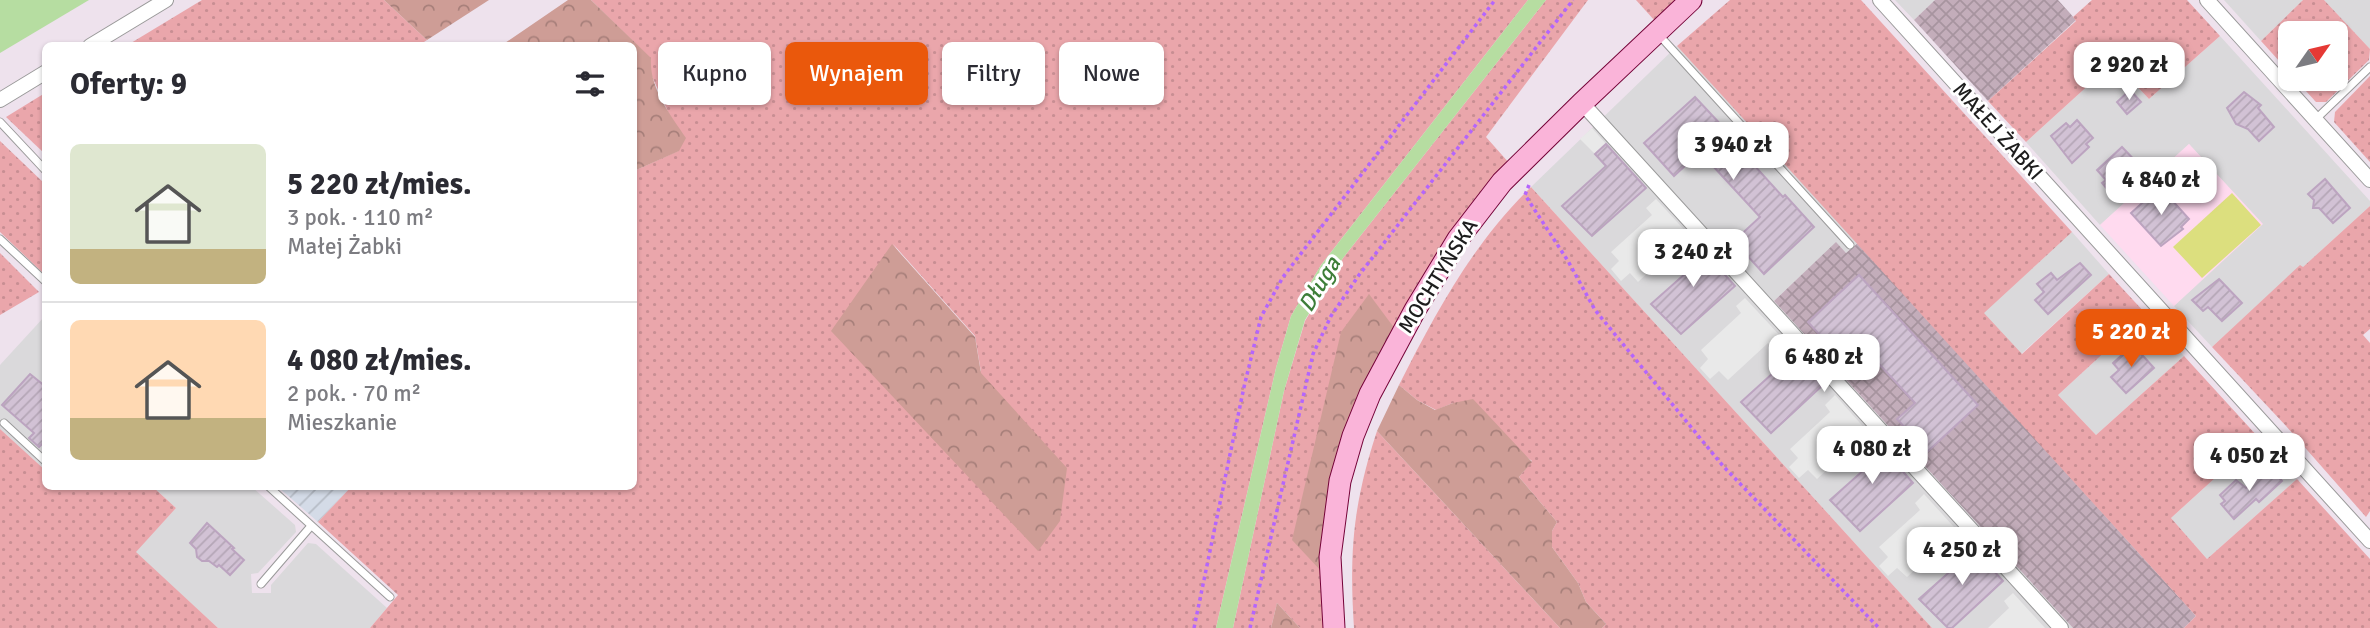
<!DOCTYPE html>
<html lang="pl">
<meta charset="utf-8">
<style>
body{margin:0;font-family:Signika,sans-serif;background:#f2f2f3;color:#2b2b33;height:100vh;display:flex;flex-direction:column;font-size:26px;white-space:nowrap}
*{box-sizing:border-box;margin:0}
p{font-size:23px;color:#7c7c81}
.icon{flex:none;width:38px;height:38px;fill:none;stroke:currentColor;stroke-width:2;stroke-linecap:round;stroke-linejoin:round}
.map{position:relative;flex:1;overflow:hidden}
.details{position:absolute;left:42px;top:42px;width:595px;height:448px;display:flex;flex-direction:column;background:#fff;border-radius:10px;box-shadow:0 2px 5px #0004}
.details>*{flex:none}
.guide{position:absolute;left:658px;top:42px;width:665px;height:63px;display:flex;gap:14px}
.needle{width:46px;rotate:56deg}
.controls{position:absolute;left:2278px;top:21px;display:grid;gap:14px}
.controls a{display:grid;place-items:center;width:70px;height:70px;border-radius:10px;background:#fff;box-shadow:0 2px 5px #0004;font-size:35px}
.price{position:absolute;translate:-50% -60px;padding:0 16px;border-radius:14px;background:#fff;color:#222;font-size:23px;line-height:46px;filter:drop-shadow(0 2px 4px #0008)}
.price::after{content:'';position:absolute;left:50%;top:42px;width:21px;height:16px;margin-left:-10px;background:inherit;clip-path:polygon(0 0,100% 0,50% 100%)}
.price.active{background:#ea580c;color:#fff}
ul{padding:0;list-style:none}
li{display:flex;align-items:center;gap:21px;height:175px;padding:0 28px}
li+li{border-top:2px solid #e1e1e2}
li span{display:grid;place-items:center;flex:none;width:196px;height:140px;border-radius:10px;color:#555}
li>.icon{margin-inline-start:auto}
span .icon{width:84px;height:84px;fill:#fffc;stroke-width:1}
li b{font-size:30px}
h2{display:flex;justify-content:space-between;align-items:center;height:84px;padding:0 28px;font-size:30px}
.chip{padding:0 24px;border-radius:10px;background:#fff;box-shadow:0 2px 5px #0004;font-size:24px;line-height:63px}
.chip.active{background:#ea580c;color:#fff}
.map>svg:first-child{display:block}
.residential{fill:#dad9db}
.industrial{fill:url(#industrial-furrows)}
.education{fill:#ffdaef}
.construction{fill:url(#construction-cross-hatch)}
.grass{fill:url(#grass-dots);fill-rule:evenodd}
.forest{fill:url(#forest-crowns)}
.pitch{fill:#dcdf7e}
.parking{fill:#e9e9e9}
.water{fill:#b6dda1}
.building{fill:url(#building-hatch);stroke:#bca4c0;stroke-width:2}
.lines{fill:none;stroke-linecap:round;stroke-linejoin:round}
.lane-casing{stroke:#9a9a9a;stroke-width:9}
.street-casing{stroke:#9a9a9a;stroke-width:16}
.secondary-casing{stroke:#740338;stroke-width:23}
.path{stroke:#b465fc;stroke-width:3.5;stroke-dasharray:3.5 3.5;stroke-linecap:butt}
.lane{stroke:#fff;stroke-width:7}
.street{stroke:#fff;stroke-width:14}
.secondary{stroke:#fab4d9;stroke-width:21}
.labels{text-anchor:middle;stroke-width:6;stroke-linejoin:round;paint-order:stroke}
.street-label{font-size:21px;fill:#1d1d1d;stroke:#fff}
.water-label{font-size:23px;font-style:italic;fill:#3d7e38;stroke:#fff}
</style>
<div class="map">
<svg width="2370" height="628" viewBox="0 0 2370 628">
<defs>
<pattern id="industrial-furrows" width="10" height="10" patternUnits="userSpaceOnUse" patternTransform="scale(1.75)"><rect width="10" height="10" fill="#d4dbe7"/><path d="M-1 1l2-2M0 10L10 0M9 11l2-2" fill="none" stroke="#b6bcc6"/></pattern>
<pattern id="construction-cross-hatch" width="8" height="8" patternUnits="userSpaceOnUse" patternTransform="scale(1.75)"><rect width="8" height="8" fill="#c3adba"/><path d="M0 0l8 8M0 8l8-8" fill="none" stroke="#a7949f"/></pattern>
<pattern id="grass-dots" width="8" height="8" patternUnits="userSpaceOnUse" patternTransform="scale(1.75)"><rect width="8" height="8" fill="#eaa6ab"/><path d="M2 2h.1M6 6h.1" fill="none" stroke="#c88e93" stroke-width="1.8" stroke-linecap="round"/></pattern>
<pattern id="forest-crowns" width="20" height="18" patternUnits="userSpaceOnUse" patternTransform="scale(1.75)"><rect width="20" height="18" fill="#ce9d96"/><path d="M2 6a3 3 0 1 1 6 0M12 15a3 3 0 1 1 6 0" fill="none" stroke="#a77f7a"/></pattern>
<pattern id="building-hatch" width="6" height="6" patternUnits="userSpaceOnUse" patternTransform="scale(1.75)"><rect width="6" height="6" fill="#d2c2d5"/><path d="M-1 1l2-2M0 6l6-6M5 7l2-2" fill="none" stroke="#b4a6b6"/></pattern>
</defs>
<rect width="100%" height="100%" fill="#eee2ed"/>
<!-- residential -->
<g class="residential">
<polygon points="1895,0 1935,0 1914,20"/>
<polygon points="2224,0 2303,0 2261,41"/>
<polygon points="2324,0 2370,0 2370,49"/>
<polygon points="2220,36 2370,201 2370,206 2302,268 2300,266 2212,347 2174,306 2262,224 2189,144 2100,225 2026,142 2114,62 2149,99"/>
<polygon points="1677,46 1858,243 1846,253 1836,243 1774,301 2073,628 1932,628 1531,187"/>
<polygon points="2072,232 2109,274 2021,354 1983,313"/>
<polygon points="2146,314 2184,356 2096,435 2058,395"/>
<polygon points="45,316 45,470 0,429 0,365"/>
<polygon points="2259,438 2297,479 2207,559 2171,518"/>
<polygon points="153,487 252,487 295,525 296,532 258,573 251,574 252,593 271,593 271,585 308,543 316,544 387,608 370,628 218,628 135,552 176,508"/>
</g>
<!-- industrial -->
<polygon class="industrial" points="278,487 351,487 318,522"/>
<!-- education -->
<polygon class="education" points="2189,144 2263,224 2174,306 2100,225"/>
<!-- construction -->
<g class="construction">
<polygon points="1935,0 2058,0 2076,20 1988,101 1914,20"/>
<polygon points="1836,242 1846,253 1858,243 2196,616 2184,628 2073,628 1774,301"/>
</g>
<!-- grass -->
<g class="grass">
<polygon points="202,0 384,0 427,40 418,46 126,46"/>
<path d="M591,0H1528L1321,265L1291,316L1276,368L1216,628H370L398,595L318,522L351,487L634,486V171L678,151L669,114L650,72V58ZM893,244L975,336L981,372Z"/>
<polygon points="1546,0 1588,0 1486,137 1510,164 1395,329 1322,572 1324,628 1300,628 1277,603 1271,628 1233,628 1284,391 1305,321 1343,258"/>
<polygon points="1636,0 1676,0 1655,21"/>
<polygon points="1730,0 1861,0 2072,232 1984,313 2022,354 2109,274 2146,314 2058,395 2096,435 2184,356 2259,438 2171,518 2207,559 2297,479 2370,559 2370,628 2184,628 2196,616 1677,46"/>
<polygon points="2092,0 2187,0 2220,36 2149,99 2114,62 2026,142 1988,101 2076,21 2073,17"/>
<polygon points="2303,0 2324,0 2370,49 2369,60 2326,102 2316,102 2295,79 2336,79 2336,33 2291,33 2291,74 2261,41"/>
<polygon points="2370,76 2370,162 2334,122 2335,112"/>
<polygon points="45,93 45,154 6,117"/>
<polygon points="0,141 45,184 45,275 0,232"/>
<path d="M1531,187L1932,628H1602L1606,624L1586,602L1578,583L1552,547V531L1557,522L1519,477L1532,461L1453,403L1436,410L1417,400L1399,385C1435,314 1473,243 1531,187Z"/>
<polygon points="2370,206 2370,329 2363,335 2370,343 2370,511 2366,517 2286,426 2212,347 2300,265 2303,267"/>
<polygon points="0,253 39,292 0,315"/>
<polygon points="0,429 45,470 46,486 153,487 176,508 136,552 218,628 0,628"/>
<path d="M1377,431L1560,628H1354C1349,552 1353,504 1377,431Z"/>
</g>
<!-- forest -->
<g class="forest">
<polygon points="384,0 489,0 427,40"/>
<path d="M568,0H591L651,58C649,88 670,114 686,138L679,151L634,171V46L502,45Z"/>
<polygon points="892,244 975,337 981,373 1067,468 1060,521 1038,551 831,331"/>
<polygon points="1369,294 1395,329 1322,572 1292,540 1341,332"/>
<polygon points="1399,385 1417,400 1435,410 1453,403 1473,399 1532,462 1519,477 1557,522 1552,531 1552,547 1578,583 1586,602 1606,624 1602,628 1560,628 1377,431"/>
<polygon points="1277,603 1300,628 1271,628"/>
</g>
<!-- pitch -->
<polygon class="pitch" points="2232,193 2261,225 2202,278 2173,247"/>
<!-- parking -->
<g class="parking">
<polygon points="1592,128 1606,144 1595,154 1580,139"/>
<polygon points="1656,199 1689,235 1638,282 1630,273 1621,281 1611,269 1619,261 1611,252 1652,215 1646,208"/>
<polygon points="1745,298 1784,340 1775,349 1768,343 1728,380 1719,371 1710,379 1700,368 1708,359 1701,350 1741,313 1736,306"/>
<polygon points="1835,395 1868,432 1817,479 1808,470 1799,478 1789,467 1798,458 1790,449 1830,412 1825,405"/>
<polygon points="1924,494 1963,537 1954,546 1948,540 1907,577 1897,568 1888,576 1879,566 1888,557 1879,547 1920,510 1915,503"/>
<polygon points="2013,593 2045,628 1988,628 2009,608 2004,601"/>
</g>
<!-- water -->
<g class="water">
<polygon points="0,0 89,0 0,53"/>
<polygon points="1528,0 1546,0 1343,258 1305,320 1284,391 1233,628 1216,628 1276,368 1291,316 1321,265"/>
</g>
<!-- building -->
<g class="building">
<polygon points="2130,90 2141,102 2127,114 2117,102"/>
<polygon points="2244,92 2261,105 2258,108 2274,127 2259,141 2248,129 2236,124 2227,108"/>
<polygon points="1695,97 1725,129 1723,131 1783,197 1785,195 1814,227 1764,274 1734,241 1760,217 1700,152 1674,176 1644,143"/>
<polygon points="2077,120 2093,138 2086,144 2089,147 2072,163 2051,136 2066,123 2070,127"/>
<polygon points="1606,144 1646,188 1592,236 1562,206 1606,166 1595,154"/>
<polygon points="2122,147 2142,168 2112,195 2102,183 2106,180 2097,170"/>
<polygon points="2325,179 2350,208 2333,223 2319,208 2313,208 2314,200 2308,194"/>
<polygon points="2160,187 2189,219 2181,227 2183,229 2161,246 2131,213"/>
<polygon points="1689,235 1735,286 1681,334 1651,304 1695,265 1678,246"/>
<polygon points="2080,263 2091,275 2048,314 2035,300 2044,292 2037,284 2051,273 2057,280"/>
<polygon points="1859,275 1978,405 1927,452 1897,419 1915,403 1856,339 1838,355 1808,322"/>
<polygon points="2219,279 2242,303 2222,321 2208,307 2203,311 2192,300"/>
<polygon points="1784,340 1824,384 1771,433 1741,402 1784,363 1773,351"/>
<polygon points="2133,345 2154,368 2126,393 2111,377 2119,370 2113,363"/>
<polygon points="30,374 46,387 46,444 44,442 39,447 29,438 34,433 2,405"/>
<polygon points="1868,432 1913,483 1860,531 1830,500 1874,461 1857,442"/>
<polygon points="2270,467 2282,481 2259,502 2256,499 2234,519 2221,504 2225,501 2220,495 2236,480 2246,488"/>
<polygon points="207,523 234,548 232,549 244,560 230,575 219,565 217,567 209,561 202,561 197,557 196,549 190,543"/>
<polygon points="1963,537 2003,581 1952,628 1948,628 1919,599 1963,560 1952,548"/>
</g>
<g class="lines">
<defs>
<g id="lane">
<polyline points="1659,35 1850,245"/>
<polyline points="2316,119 2370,67"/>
<polyline points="0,122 46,171"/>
<polyline points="0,239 46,282"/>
<polyline points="4,423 46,462"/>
<polyline points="268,486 390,597"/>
<polyline points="261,584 311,526"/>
</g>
<g id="street">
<polyline points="1880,0 2370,541"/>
<polyline points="2207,0 2370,180"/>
<polyline points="90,46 166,0"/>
<polyline points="0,100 46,72"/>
<polyline points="1582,103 2061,628"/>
</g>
<polyline id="secondary" points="1334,628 1330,557 1340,481 1353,436 1370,394 1415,310 1458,239 1502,182 1582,103 1691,0"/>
</defs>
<!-- lane casing -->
<use href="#lane" class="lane-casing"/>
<!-- street casing -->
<use href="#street" class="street-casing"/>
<!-- secondary casing -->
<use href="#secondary" class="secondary-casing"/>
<!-- path -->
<g class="path">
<polyline points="1529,185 1525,195 1568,261 1595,310 1723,466 1879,628"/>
<polyline points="1194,628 1244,387 1261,317 1283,277 1495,0"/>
<polyline points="1250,628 1313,354 1331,316 1359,275 1573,0"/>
</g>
<!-- lane -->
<use href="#lane" class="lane"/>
<!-- street -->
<use href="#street" class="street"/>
<!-- secondary -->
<use href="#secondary" class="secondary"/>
</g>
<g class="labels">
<!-- street labels -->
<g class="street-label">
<text transform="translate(1998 131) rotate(48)" y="7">MAŁEJ ŻABKI</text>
<text transform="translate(1438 276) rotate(-58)" y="7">MOCHTYŃSKA</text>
</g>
<!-- water labels -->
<g class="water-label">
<text transform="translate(1319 284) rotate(-59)" y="8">Długa</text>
</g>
</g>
</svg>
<div class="controls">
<a><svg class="needle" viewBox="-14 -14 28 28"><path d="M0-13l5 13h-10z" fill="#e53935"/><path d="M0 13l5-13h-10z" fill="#7c7c81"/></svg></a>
</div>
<b class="price" style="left:2129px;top:102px">2 920 zł</b>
<b class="price" style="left:1733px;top:182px">3 940 zł</b>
<b class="price" style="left:2161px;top:217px">4 840 zł</b>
<b class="price" style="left:1693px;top:289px">3 240 zł</b>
<b class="price active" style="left:2131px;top:369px">5 220 zł</b>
<b class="price" style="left:1824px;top:394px">6 480 zł</b>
<b class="price" style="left:1872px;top:486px">4 080 zł</b>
<b class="price" style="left:2249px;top:493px">4 050 zł</b>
<b class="price" style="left:1962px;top:587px">4 250 zł</b>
<div class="guide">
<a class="chip">Kupno</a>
<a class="chip active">Wynajem</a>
<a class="chip">Filtry</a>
<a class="chip">Nowe</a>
</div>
<section class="details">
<h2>Oferty: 9<svg class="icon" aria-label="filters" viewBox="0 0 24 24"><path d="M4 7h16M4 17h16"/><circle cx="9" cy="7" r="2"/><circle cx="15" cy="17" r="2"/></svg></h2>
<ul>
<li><span style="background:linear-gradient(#dfe7d0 75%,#c2b280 0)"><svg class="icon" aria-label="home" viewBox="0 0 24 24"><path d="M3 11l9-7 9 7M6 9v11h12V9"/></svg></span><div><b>5 220 zł/mies.</b><p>3 pok. · 110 m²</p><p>Małej Żabki</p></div></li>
<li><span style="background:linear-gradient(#ffd9b3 70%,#c2b280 0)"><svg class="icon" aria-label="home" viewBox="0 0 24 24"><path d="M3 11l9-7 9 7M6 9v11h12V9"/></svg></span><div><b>4 080 zł/mies.</b><p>2 pok. · 70 m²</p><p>Mieszkanie</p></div></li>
</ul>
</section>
</div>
